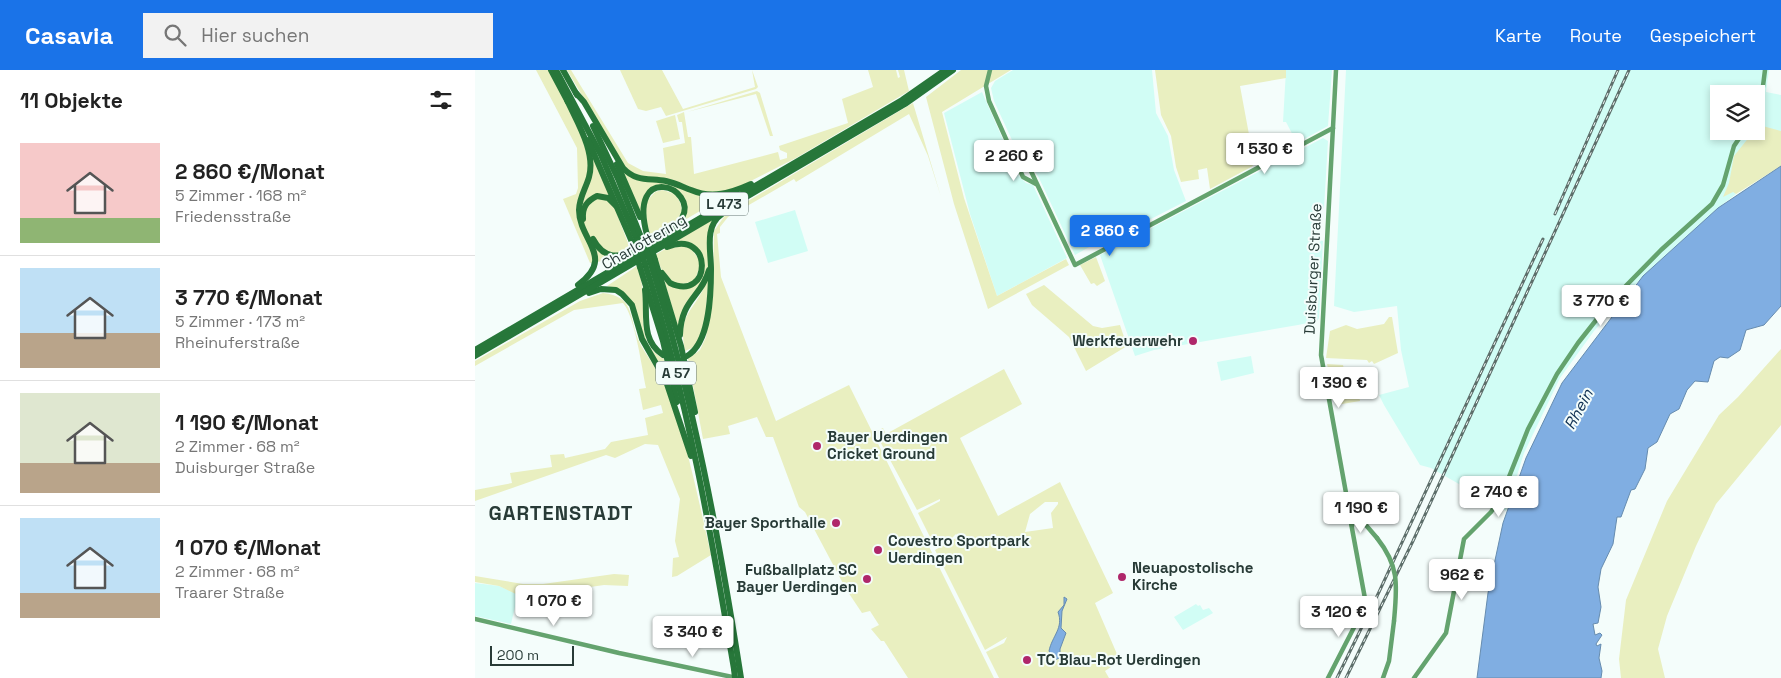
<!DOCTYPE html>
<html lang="de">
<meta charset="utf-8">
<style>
body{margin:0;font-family:"Space Grotesk",sans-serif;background:#f2f2f2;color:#222;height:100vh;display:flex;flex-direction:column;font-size:19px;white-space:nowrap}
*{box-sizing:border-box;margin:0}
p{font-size:16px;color:#767676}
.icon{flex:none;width:28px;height:28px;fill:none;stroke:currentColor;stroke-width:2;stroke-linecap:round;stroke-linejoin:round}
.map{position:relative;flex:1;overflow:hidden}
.details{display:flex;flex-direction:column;background:#fff;width:475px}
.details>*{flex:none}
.fabs{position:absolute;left:1235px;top:15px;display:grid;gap:10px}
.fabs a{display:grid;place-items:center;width:55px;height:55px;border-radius:0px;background:#fff;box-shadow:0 2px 8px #0003;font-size:25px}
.scale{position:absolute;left:15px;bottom:12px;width:84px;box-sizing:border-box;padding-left:5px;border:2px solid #283b37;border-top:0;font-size:14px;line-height:18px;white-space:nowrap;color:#283b37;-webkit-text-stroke:4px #f4fdfb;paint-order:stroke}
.price{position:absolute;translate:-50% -42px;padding:0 11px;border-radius:5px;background:#fff;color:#222;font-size:16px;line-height:32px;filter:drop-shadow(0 1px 2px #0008)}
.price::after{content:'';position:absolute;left:50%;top:30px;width:15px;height:11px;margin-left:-8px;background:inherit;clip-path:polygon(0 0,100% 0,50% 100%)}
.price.on{background:#1a73e8;color:#fff}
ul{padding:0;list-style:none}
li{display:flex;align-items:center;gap:15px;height:125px;padding:0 20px}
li+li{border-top:1px solid #e0e0e0}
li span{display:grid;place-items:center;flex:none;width:140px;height:100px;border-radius:0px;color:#555}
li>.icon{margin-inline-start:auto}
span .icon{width:60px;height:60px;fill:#fffc;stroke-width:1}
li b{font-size:21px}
h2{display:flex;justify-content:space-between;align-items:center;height:60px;padding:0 20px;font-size:21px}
header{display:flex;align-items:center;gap:30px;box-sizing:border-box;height:70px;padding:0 25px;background:#1a73e8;color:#fff}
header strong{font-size:24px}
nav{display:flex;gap:28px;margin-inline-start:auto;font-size:18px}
.search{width:350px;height:45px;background:#f2f2f2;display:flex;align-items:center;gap:12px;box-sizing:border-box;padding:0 18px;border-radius:0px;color:#767676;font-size:19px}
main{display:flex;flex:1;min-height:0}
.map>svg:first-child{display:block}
.built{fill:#d1fdf5;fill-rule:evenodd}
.green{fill:#e9efc0;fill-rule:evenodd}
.water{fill:#80aee2;stroke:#668caf}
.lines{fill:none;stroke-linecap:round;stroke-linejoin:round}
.secondary{stroke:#64a36e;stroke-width:4.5}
.highway{stroke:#27773a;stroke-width:6}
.rail-casing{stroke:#5d6e6a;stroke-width:3}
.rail{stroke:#f4fdfb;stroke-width:1;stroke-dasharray:4;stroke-linecap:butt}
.secondary-bridge{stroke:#64a36e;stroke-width:4.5}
.highway-bridge{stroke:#27773a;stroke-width:6}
.poi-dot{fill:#af276a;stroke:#f4fdfb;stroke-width:2}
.labels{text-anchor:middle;stroke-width:4;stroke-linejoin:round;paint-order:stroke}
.shield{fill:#f4fdfb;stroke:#657572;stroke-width:1}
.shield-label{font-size:14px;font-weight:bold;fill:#283b37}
.street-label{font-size:15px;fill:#283b37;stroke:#f4fdfb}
.poi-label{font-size:15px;font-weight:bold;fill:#283b37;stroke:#f4fdfb;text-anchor:start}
.water-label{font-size:16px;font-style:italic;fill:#0f3052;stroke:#f4fdfb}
.district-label{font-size:20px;font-weight:bold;letter-spacing:1px;fill:#283b37;stroke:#f4fdfb}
</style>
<header>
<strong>Casavia</strong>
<div class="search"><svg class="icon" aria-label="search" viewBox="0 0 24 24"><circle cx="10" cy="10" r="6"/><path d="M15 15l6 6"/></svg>Hier suchen</div>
<nav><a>Karte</a><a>Route</a><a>Gespeichert</a></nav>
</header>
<main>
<section class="details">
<h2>11 Objekte<svg class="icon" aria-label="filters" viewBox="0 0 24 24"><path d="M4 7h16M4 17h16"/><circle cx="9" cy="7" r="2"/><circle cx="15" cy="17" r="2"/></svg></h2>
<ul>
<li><span style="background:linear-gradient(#f6c9c9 75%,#8fb573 0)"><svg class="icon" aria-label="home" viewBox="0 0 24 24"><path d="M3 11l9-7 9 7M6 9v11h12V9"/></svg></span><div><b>2 860 €/Monat</b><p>5 Zimmer · 168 m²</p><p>Friedensstraße</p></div></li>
<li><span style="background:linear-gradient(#bfe0f5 65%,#b9a48a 0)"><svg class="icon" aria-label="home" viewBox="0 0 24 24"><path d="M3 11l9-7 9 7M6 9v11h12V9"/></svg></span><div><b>3 770 €/Monat</b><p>5 Zimmer · 173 m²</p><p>Rheinuferstraße</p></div></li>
<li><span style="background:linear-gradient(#dfe7d0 70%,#b9a48a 0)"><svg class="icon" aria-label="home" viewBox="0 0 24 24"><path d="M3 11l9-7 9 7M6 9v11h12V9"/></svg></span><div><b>1 190 €/Monat</b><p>2 Zimmer · 68 m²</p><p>Duisburger Straße</p></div></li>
<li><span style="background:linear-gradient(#bfe0f5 75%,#b9a48a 0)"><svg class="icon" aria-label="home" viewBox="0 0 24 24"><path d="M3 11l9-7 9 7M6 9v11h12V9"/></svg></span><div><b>1 070 €/Monat</b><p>2 Zimmer · 68 m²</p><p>Traarer Straße</p></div></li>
</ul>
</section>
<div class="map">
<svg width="1306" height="608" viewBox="0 0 1306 608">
<rect width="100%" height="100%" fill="#f4fdfb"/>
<!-- built -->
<g class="built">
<polygon points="538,0 677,0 681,43 693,66 699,100 711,131 625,175 624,173 616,176 600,185 564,108 554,92 543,83 519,31 516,18 520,11"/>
<polygon points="811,0 857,0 853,56 822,73 811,52 808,52"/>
<path d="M871,0H1294L1291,22L1306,25V85L1258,122L1261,124L1243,138L1168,206L1119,261L1085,308L1049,383L1031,441L956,398L945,395L909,335L904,325L934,317L926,280L922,236L879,242L859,236ZM1244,24H1281V61H1244Z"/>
<polygon points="507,22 544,106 551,113 558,115 592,188 522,226 495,144 469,43"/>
<polygon points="848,68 853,71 849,138 847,139 845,163 844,170 848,171 844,248 842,251 823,255 679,280 660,286 625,185"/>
<polygon points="320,140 333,181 293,193 280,152"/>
<polygon points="776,286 779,303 746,311 742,292"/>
<polygon points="0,513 24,516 43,524 36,554 0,546"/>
<polygon points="721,534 723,536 725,535 728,540 734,538 738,543 708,560 699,547"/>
</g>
<!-- green -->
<g class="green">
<polygon points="61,0 74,0 125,99 156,181 136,184 135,190 115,193 88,129 101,124 103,118 102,78"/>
<polygon points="92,0 96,0 153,93 168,101 191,104 188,78 210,73 207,52 204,52 202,45 209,42 213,67 216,67 219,104 303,82 305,90 312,88 312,83 305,80 304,76 373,53 367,29 398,17 393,0 421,0 423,8 425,7 423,0 429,0 434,21 321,88 262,118 244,122 230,122 159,105 148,95"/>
<polygon points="145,0 187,0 208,39 280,17 277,0 283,17 281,19 191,46 186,37 171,41 163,39"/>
<polygon points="486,0 536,0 467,42 489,128 522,226 591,189 594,195 513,239 479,134 451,27"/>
<polygon points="680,0 811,0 811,8 765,16 778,86 775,90 778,96 735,119 732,98 723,100 724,109 706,112 701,97 696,66 686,45"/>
<polygon points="282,21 285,23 298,66 295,66 281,24 212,42"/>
<polygon points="438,33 466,127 453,86 434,44 321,112 319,109 253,147 245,157 245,163 242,164 246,207 301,351 374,315 519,608 433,608 409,571 406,571 396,559 404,555 395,541 387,543 371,519 330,442 324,437 298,367 291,367 282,347 253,356 255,364 228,369 213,289 225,280 231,267 238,209 239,161 251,144"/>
<polygon points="200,45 205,69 188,73 181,51"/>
<polygon points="1284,55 1306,61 1306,96 1261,124 1258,122 1248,127 1254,113 1259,86 1279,61 1281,61"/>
<polygon points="147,100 205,117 252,125 208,151 209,132 188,117 169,128 166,143"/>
<path d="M187,120C201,123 206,129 207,142L197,158L176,170L171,155V132L180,122Z"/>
<path d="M243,146L239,151L229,262L224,275L210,281C203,246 215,245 229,218L226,216L203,258L189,210L203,218L224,209L223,180L195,175Z"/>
<polygon points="214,176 226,192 220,211 204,215 190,207 180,185 192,178"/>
<polygon points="621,187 630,211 622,216 619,213 616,214 605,195"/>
<path d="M162,196C164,202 166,209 167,215C171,242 160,274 189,289L196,319C188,306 179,292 172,278C161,255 163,223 132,216Z"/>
<polygon points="569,215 618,256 627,258 645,255 652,276 611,301 594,267 557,235 551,224"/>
<path d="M128,223C159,226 154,246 163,269C170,286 184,299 190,315C212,370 223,428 236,485L202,506L197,507L198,488L204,487L200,471L205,429L183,375L170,374L140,388L131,385L0,431V420L37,413L35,403L77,397L75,385L89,384L90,388L130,379L136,372L173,365L170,348L188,343L186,335L168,340L164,319L171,318C167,299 160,246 148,233L99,240L0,296V291L105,231Z"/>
<polygon points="914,247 917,247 923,283 899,294 897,291 894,293 892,290 851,288 855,261 871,255 882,259 909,254"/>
<polygon points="1306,279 1306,355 1241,434 1221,476 1192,546 1183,579 1190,608 1146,608 1144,589 1151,530 1192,431 1244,345 1263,327"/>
<polygon points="852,294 868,295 872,312 881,311 885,331 861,335"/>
<path d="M529,299L547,334L485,368L523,446L585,412L638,523L620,533L645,591L630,601L634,608H524L511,582L529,573L532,567L510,580L460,480L483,467L481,464L477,468L460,477L443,443L465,431V429L442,440L400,362L408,358L411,364ZM570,432H583V434L576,443L578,458L550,462L555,444Z"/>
<polygon points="139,504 154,505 153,516 129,515 47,527 24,516 0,512 0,506 48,514 68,514"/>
</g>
<!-- water -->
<g class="water">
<polygon points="1306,96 1306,236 1289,255 1271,260 1265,280 1253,288 1245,287 1239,291 1233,312 1220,311 1212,320 1204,339 1195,344 1182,372 1173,378 1170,399 1160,419 1156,420 1146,447 1142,447 1138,474 1126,499 1123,517 1126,537 1123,553 1118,554 1120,565 1125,563 1127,565 1121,574 1122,576 1126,574 1124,588 1127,601 1126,608 1002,608 1013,523 1028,453 1051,388 1087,313 1168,206 1243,138"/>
<path d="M589,527L592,529L587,541L586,558L591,563L585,579V588L579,590L574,581C577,566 589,558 583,542L589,535Z"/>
</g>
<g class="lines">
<!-- secondary -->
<g class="secondary">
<polyline points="515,0 511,16 514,31 548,107 561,114"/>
<polyline points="861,0 846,285 877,456"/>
<polyline points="1281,44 1286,32 1290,0"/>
<polyline points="542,92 555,99 600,195 858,58"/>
<polyline points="873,430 884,447 902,468"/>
<polyline points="0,549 144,583 262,608"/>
<polyline points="853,608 891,534 876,453"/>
<polyline points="908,608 914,591 919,551"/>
<polyline points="939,608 971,563 989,469 1016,442 1026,427 1053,359 1082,304 1103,273 1137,230 1186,180 1237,134 1248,115 1259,76 1269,61"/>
</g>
<!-- highway -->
<g class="highway">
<polyline points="76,0 93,32"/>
<polyline points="81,0 126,85 162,170"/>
<polyline points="88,0 102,25"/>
<path d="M101,23L109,32L148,98C161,112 174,108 191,111C200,113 208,117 216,120C237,129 256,123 276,114"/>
<path d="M92,30C102,52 121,82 114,107C111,118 104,128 104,140C104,171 141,187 103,215"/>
<polyline points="118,56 143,109 166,167"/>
<polyline points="113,70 157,172"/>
<polyline points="142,94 165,147"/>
<path d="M108,149C107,137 112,131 122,126L133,128L141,136"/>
<path d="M172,165C152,91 224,117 207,148C204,154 198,158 193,162"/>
<path d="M118,169C129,190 144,188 163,180"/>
<polyline points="180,190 206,276 220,342"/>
<path d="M175,191C218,327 244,467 266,608"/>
<path d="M170,194C212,326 236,463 259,599"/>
<polyline points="165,197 188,271 202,332"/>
<path d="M187,203L195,213C237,233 239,158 192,177"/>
<path d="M170,220C173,244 165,270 188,285"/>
<polyline points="114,223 126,219 141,220 147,224 157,235 167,269 191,311 216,386"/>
<path d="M205,265C206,229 226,228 234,200"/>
<polyline points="0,280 427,30 470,0"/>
<polyline points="0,286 430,34 478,0"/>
<path d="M212,286C235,273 236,224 236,199C236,181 229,156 247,144"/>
</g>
<defs>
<g id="rail">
<polyline points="1080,144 1143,0"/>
<polyline points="862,608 904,522 1068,169"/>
<polyline points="871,608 938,471 1154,0"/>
</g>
</defs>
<!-- rail casing -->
<use href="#rail" class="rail-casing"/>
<!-- rail -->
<use href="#rail" class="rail"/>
<!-- secondary-bridge -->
<path class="secondary-bridge" d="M902,468C925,497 922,516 919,551"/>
<!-- highway-bridge -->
<g class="highway-bridge">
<polyline points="172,165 180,190"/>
<polyline points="166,167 175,191"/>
<polyline points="162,170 170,194"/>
<polyline points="157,172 165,197"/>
<polyline points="259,599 260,608"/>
</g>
</g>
<!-- markers -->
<g class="poi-dot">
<circle cx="718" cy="271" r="5"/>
<circle cx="342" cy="376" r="5"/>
<circle cx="361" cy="453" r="5"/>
<circle cx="403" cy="480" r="5"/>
<circle cx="647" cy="507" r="5"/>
<circle cx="392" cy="509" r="5"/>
<circle cx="552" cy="590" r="5"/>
</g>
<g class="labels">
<!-- shield labels -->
<g class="shield">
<rect x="225" y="122.5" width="48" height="23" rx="4"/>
<rect x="181" y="291.5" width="40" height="23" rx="4"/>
</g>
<g class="shield-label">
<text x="249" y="139">L 473</text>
<text x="201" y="308">A 57</text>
</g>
<!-- street labels -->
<g class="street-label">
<text transform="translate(169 172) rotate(-30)" y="5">Charlottering</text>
<text transform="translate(838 199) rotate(-87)" y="5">Duisburger Straße</text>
</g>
<!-- poi labels -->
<g class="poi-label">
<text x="708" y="276" text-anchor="end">Werkfeuerwehr</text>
<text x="352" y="372">Bayer Uerdingen<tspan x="352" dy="17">Cricket Ground</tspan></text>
<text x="351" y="458" text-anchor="end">Bayer Sporthalle</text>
<text x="413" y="476">Covestro Sportpark<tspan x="413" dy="17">Uerdingen</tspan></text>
<text x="657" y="503">Neuapostolische<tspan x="657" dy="17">Kirche</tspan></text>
<text x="382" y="505" text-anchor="end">Fußballplatz SC<tspan x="382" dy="17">Bayer Uerdingen</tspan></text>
<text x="562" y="595">TC Blau-Rot Uerdingen</text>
</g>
<!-- water labels -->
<g class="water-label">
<text transform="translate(1103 339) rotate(-62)" y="6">Rhein</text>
</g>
<!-- district labels -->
<g class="district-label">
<text x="86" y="450">GARTENSTADT</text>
</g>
</g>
</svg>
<div class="fabs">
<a><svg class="icon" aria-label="layers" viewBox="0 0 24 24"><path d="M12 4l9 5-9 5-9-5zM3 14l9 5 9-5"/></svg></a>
</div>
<div class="scale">200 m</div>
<b class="price" style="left:790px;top:105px">1 530 €</b>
<b class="price" style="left:539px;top:112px">2 260 €</b>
<b class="price on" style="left:635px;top:187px">2 860 €</b>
<b class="price" style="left:1126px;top:257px">3 770 €</b>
<b class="price" style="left:864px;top:339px">1 390 €</b>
<b class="price" style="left:1024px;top:448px">2 740 €</b>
<b class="price" style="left:886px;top:464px">1 190 €</b>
<b class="price" style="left:987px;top:531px">962 €</b>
<b class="price" style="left:79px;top:557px">1 070 €</b>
<b class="price" style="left:864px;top:568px">3 120 €</b>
<b class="price" style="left:218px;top:588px">3 340 €</b>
</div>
</main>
